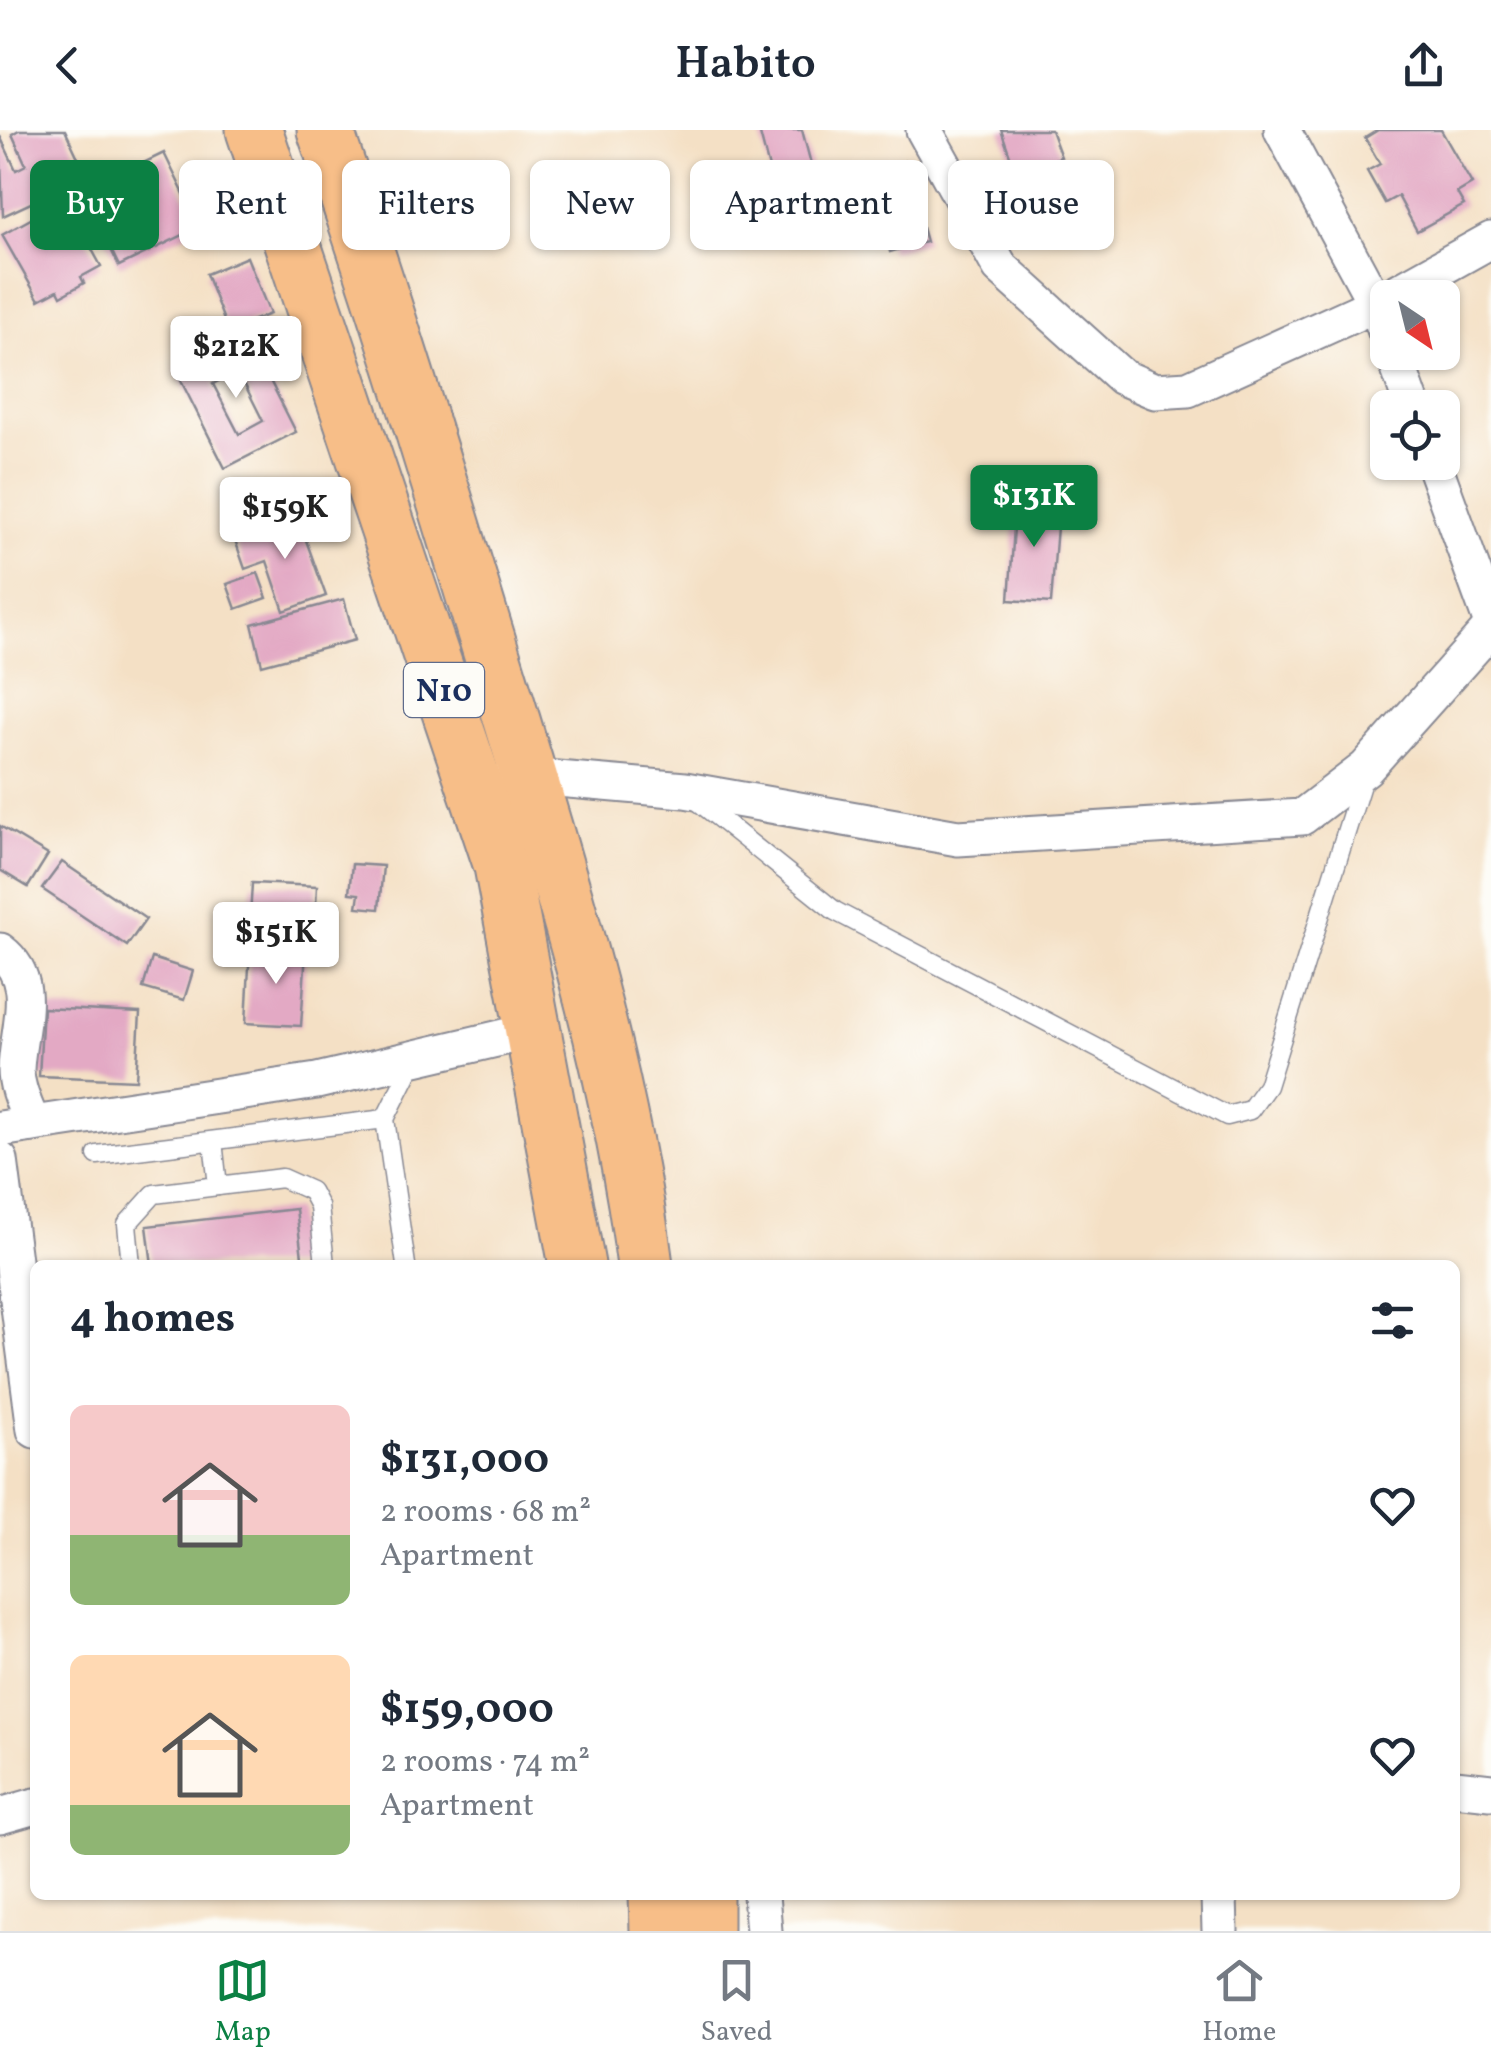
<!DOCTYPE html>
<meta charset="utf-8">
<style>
body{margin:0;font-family:Vollkorn,serif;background:#f2f2f3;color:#1f2937;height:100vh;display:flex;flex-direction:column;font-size:38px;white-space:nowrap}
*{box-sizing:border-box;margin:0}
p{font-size:32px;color:#747a83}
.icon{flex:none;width:55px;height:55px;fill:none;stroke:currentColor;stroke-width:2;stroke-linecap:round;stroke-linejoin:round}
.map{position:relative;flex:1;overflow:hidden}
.drawer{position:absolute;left:30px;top:1130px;width:1430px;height:640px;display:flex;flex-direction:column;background:#fff;border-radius:15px;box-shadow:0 2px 8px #0004}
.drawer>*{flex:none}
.hud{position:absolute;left:30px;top:30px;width:1432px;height:90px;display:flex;gap:20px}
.needle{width:65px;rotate:145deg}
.buttons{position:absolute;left:1370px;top:150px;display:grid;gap:20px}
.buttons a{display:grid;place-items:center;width:90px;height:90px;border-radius:15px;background:#fff;box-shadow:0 2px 8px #0004;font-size:50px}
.price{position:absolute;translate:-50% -85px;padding:0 22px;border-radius:10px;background:#fff;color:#222;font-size:32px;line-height:65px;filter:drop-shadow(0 2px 5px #0008)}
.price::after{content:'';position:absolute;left:50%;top:60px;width:30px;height:22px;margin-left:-15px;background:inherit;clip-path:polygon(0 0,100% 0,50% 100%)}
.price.selected{background:#0b8043;color:#fff}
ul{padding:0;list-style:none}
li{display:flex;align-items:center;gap:30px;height:250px;padding:0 40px}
li span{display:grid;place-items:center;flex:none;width:280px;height:200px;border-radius:15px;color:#555}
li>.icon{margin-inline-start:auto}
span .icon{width:120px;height:120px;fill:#fffc;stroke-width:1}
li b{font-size:42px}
h2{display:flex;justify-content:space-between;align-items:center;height:120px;padding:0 40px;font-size:42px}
.chip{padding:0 35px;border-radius:15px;background:#fff;box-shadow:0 2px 8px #0004;font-size:35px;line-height:90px}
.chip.selected{background:#0b8043;color:#fff}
header{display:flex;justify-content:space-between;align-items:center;height:130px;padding:0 40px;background:#fff;font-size:45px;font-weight:600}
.dock{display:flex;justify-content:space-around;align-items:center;height:140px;border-top:2px solid #e0e1e3;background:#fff;font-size:28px;color:#747a83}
.dock a{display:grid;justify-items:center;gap:5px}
.dock .selected{color:#0b8043}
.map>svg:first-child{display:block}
.building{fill:#e3a9c4;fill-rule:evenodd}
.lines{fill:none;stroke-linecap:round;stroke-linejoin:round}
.lane-casing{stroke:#888892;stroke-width:21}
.street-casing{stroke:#888892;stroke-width:39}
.primary-casing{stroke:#888892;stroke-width:59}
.lane{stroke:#fff;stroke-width:18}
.street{stroke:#fff;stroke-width:35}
.primary{stroke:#f7be88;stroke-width:55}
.labels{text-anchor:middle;stroke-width:8;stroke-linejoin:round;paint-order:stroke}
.shield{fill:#fdfcf7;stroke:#5f6c8c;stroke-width:2.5}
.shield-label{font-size:32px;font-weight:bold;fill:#1b2f5e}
</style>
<header><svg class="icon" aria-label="back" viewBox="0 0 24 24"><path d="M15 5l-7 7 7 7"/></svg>Habito<svg class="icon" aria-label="share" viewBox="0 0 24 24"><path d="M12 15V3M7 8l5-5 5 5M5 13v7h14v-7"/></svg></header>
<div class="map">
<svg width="1491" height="1801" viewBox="0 0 1491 1801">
<rect width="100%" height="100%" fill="#fdfcf7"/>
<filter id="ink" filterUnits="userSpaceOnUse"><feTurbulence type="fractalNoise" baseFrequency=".01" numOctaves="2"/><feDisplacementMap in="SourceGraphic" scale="20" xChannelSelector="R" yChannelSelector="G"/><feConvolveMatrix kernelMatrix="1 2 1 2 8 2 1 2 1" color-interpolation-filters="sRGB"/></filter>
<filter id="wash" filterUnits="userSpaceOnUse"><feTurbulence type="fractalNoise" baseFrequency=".0048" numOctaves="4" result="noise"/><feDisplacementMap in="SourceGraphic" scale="40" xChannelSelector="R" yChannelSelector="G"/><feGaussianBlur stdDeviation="2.25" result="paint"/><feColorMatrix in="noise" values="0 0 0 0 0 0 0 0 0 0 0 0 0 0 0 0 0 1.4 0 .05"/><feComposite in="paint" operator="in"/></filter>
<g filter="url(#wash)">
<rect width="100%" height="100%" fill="#f4e0c5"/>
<g id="blocks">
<!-- building -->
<g class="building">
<polygon points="19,0 65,0 87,47 3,86 0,6 16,40 26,35 12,4"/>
<polygon points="759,0 802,0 816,53 776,65"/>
<polygon points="1001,0 1051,0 1061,27 1016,43"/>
<polygon points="1378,0 1441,0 1472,54 1457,63 1464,75 1417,101 1398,66 1385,73 1367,41 1380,34 1365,8"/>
<path d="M164,23L200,97L119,136L83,62ZM144,69L152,84L126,97L118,82Z"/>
<polygon points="904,31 926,112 890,122 868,41"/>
<polygon points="248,54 259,95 236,101 225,59"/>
<polygon points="65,70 101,136 81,147 84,153 61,166 58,160 39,170 2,105"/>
<polygon points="247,127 270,184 246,193 249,199 230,206 206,144"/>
<path d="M245,201L296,302L225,338L175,239L229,216L225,211ZM238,241L263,291L239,304L213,254Z"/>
<polygon points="1016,368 1059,371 1051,473 1009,470"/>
<polygon points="298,388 326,466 284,481 267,431 245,439 235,410"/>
<polygon points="258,443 267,468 236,479 227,454"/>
<polygon points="344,469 355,510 262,535 252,494"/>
<polygon points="0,696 48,725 28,757 0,740"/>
<polygon points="62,732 146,789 127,816 42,759"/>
<polygon points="352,734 383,736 379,779 357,777 359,764 349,763"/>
<polygon points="252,753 317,756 315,792 250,788"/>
<polygon points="250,818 306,821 301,896 246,893"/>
<polygon points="152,828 193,841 184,870 143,858"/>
<polygon points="43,878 140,883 136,950 39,946"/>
<polygon points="296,1079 303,1135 152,1135 147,1096"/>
</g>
</g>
</g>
<g filter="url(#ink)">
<use href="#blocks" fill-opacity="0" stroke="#888892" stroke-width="2.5"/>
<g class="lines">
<defs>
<g id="lane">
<polyline points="694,668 835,781 1227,986 1250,980 1267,956 1363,648"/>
<polyline points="213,1011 218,1056"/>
<polyline points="97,1025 385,989"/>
<polyline points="131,1135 127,1094 154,1064 282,1048 311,1061 319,1076 325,1135"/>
<polyline points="406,1135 385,989 415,929"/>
</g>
<g id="street">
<polyline points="924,0 1000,137 1122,247 1155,261 1188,259 1376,174 1491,110"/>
<polyline points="1282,0 1376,174 1388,207"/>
<polyline points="1393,222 1413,278"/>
<polyline points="1433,332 1491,491"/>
<polyline points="511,645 685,660 958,708 1302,687 1366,638 1491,498"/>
<path d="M0,821C40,851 17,899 16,940C16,959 26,977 32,994"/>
<polyline points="0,999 317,951 535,900"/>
<polyline points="0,1030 35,1300"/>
<polyline points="1455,1658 1491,1662"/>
<polyline points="0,1686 35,1676"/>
<polyline points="761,1765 764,1801"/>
<polyline points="1219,1765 1220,1801"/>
</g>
<g id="primary">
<polyline points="254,0 502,736 577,1135"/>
<path d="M325,0C388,181 443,365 499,548C558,741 619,935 645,1135"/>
<polyline points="657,1765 658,1801"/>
<polyline points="705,1765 705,1801"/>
</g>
</defs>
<!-- lane casing -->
<use href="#lane" class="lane-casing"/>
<!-- street casing -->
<use href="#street" class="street-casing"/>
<!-- primary casing -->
<use href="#primary" class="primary-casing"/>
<!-- lane -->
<use href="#lane" class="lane"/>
<!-- street -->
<use href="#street" class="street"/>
<!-- primary -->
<use href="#primary" class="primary"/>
</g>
</g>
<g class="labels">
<!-- shield labels -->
<rect class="shield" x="404" y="533" width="80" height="54" rx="8"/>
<g class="shield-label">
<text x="444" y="571">N10</text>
</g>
</g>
</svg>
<div class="buttons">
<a><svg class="needle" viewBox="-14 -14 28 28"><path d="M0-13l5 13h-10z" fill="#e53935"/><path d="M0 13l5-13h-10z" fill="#747a83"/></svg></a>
<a><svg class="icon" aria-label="locate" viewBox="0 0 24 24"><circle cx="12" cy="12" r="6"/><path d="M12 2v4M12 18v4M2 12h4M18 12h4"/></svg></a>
</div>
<b class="price" style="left:236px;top:271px">$212K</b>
<b class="price selected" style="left:1034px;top:420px">$131K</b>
<b class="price" style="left:285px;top:432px">$159K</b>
<b class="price" style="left:276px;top:857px">$151K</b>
<div class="hud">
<a class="chip selected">Buy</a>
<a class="chip">Rent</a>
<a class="chip">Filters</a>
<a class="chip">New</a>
<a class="chip">Apartment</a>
<a class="chip">House</a>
</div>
<section class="drawer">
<h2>4 homes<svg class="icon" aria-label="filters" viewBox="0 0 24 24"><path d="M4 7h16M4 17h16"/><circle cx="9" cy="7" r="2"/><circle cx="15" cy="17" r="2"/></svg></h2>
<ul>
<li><span style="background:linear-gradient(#f6c9c9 65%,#8fb573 0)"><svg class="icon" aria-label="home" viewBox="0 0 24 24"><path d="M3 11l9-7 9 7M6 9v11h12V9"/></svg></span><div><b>$131,000</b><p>2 rooms · 68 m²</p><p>Apartment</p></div><svg class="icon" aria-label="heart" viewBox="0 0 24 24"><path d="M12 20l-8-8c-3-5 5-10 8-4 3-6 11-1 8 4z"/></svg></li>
<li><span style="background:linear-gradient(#ffd9b3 75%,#8fb573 0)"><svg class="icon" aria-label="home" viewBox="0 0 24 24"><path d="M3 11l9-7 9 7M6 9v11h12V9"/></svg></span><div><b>$159,000</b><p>2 rooms · 74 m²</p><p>Apartment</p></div><svg class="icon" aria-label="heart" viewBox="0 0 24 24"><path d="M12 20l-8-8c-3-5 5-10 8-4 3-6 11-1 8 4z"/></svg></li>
</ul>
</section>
</div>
<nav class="dock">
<a class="selected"><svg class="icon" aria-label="map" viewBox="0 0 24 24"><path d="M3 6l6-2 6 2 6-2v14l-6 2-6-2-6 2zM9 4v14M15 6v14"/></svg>Map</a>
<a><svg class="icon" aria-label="saved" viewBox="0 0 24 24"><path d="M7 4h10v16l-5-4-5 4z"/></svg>Saved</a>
<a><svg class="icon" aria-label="home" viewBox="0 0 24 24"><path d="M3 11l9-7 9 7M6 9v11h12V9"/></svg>Home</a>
</nav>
